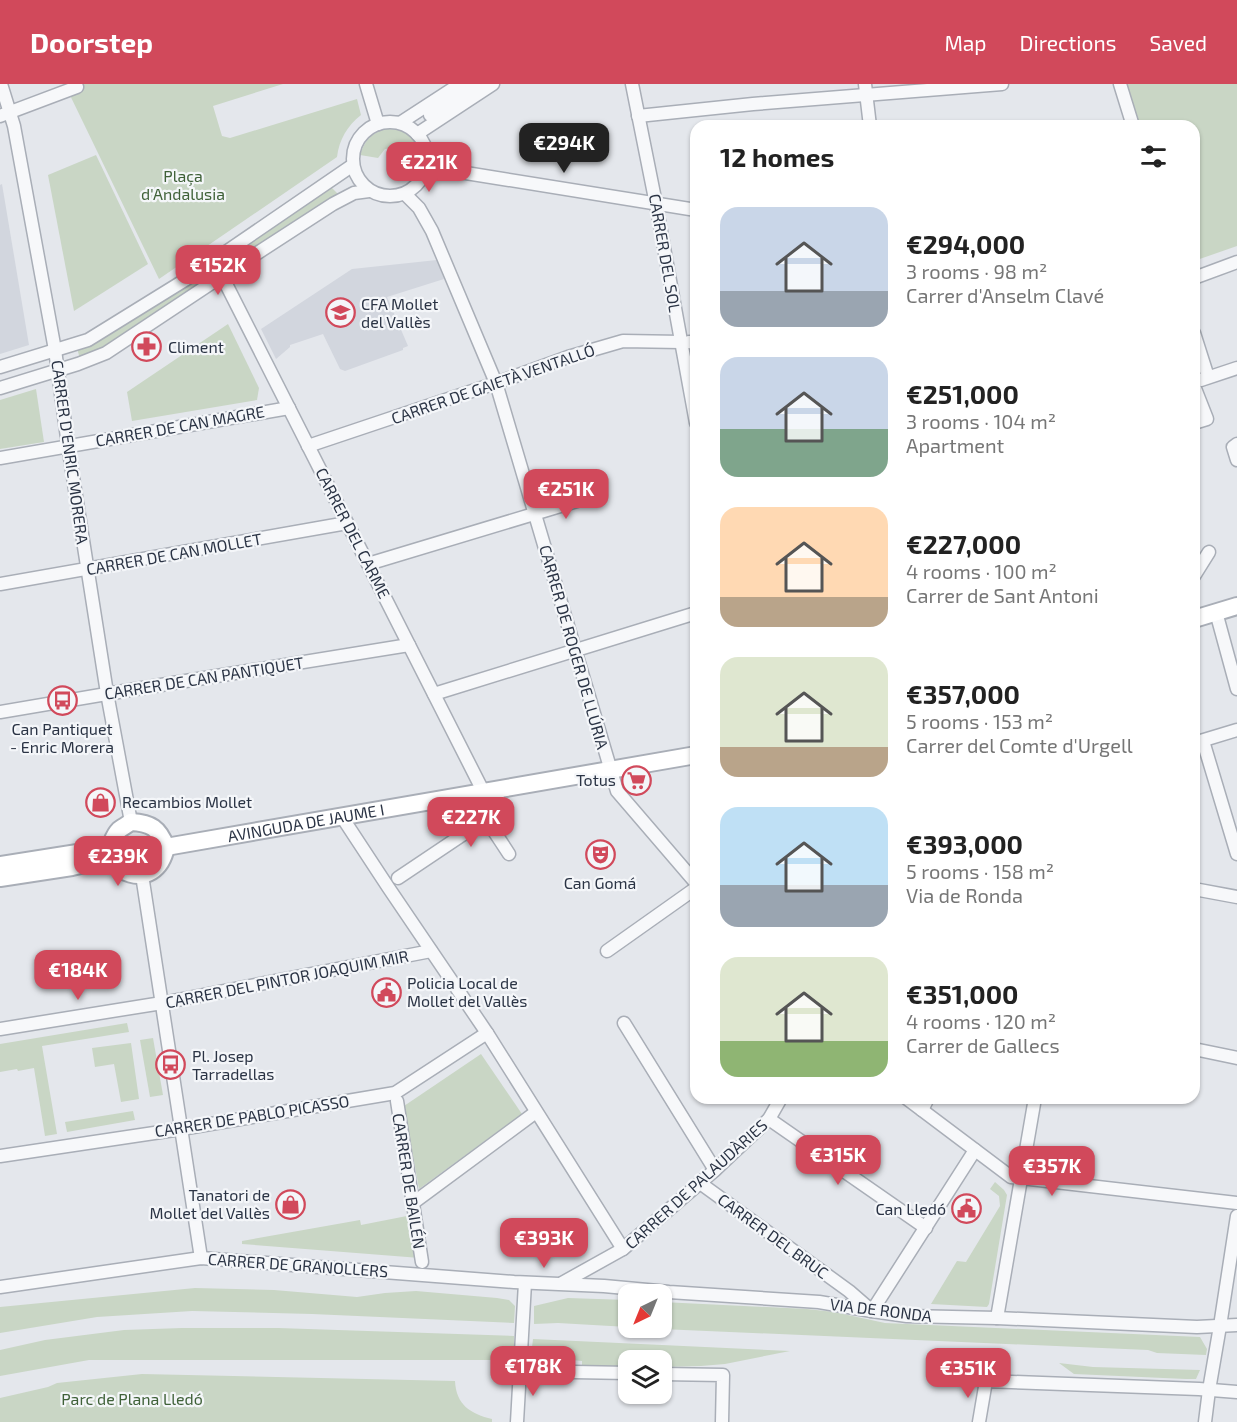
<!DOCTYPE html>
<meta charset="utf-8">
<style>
body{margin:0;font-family:"Exo 2",sans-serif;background:#f2f2f2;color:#222;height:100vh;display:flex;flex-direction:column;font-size:22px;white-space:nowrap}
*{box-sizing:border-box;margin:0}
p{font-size:20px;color:#767676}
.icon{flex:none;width:33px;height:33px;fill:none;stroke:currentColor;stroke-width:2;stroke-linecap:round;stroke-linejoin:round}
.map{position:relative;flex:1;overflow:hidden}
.drawer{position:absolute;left:690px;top:36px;width:510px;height:984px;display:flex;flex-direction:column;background:#fff;border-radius:18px;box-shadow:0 2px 4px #0004}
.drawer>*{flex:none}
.needle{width:39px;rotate:223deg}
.fabs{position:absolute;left:618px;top:1200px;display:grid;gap:12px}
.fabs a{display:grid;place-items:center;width:54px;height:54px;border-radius:12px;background:#fff;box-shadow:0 2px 4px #0004;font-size:30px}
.price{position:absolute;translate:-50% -51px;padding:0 14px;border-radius:12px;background:#d1495b;color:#fff;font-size:20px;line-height:39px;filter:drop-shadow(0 2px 3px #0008)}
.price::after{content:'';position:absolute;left:50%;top:36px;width:18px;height:14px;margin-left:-9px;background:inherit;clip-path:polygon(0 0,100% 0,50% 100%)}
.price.on{background:#222;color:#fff}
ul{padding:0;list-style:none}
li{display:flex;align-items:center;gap:18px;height:150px;padding:0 30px}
li span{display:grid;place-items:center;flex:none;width:168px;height:120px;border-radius:18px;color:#555}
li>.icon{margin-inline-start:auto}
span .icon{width:72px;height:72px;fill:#fffc;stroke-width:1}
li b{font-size:26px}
h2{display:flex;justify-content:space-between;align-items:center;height:72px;padding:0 30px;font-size:26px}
header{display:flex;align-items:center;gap:36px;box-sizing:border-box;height:84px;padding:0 30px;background:#d1495b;color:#fff}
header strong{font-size:28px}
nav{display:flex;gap:33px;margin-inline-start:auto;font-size:21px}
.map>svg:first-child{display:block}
.built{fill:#d2d6de}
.green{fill:#c9d6c5}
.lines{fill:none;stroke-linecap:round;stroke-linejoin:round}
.street-casing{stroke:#a9aeb7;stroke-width:15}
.secondary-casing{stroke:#a9aeb7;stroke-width:20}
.street{stroke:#f7f8fa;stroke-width:12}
.secondary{stroke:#fff;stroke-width:16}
.labels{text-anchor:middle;stroke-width:4.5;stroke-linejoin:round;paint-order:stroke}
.park-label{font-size:16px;fill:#3f6138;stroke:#f4f6f9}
.street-label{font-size:16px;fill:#2b3445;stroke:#f4f6f9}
.poi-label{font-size:16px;fill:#2b3445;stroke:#f4f6f9;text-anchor:start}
</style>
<header>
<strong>Doorstep</strong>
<nav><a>Map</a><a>Directions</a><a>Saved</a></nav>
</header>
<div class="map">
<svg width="1237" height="1338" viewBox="0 0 1237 1338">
<rect width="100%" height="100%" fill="#e4e7ec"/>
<!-- built -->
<g class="built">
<polygon points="2,100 29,261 0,270 0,101"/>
<polygon points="437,176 444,195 387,213 408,262 403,264 403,266 345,287 340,285 323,250 290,261 290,263 276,275 261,245 352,185"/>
</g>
<!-- green -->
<g class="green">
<path d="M76,0H283L213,22L222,52L230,54L357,15L361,31C347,42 339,56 337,73L159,195L66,3Z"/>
<polygon points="1127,0 1237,0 1237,162 1194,177 1194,42 1140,42"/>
<path d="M385,45C409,44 421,56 422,80L403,78C401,67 396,64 385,65L378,74L360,71C365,57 370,50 385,45Z"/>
<polygon points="96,71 148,180 74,227 48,91"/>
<polygon points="331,103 339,111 117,258 80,275 77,264"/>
<polygon points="228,240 259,304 257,316 132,337 127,308"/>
<polygon points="36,305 44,358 0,365 0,316"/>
<polygon points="127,939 129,948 42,962 57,1050 45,1052 34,984 18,987 17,985 0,988 0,960"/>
<polygon points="153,954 163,1011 150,1013 140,956"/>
<polygon points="131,959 139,1015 121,1018 114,980 95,983 92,964"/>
<polygon points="481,970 522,1030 419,1105 404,1022"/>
<polygon points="133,1027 135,1036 67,1048 65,1038"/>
<polygon points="995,1098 1004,1106 1007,1111 989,1220 987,1223 931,1220 957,1177 966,1178 1000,1122 999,1112 990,1105"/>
<polygon points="412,1131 420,1174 242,1160 242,1157 360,1136 361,1141"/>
<polygon points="195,1204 274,1206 357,1213 385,1209 416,1207 497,1214 509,1216 515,1222 514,1239 312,1230 192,1227 97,1233 0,1249 0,1223"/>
<polygon points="568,1214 628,1216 628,1243 558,1239 534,1240 534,1222"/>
<polygon points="662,1218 807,1225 834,1228 885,1239 1200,1253 1207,1265 1206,1271 1157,1269 1148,1266 638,1244 662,1244"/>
<polygon points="182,1244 278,1244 514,1252 514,1270 505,1276 89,1276 0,1292 0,1266 45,1256 124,1246"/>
<polygon points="533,1255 790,1267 725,1280 701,1282 662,1283 662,1276 628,1276 628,1283 582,1284 582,1277 531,1272"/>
<polygon points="1059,1279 1093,1283 1200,1286 1196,1295 1186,1295 1074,1290"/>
<path d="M142,1290L455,1297C456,1321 471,1330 492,1335V1338H0V1314L48,1303L57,1299Z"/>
</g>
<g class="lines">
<defs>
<g id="street">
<polyline points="1,0 14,42 55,266 68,361 107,609 131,738"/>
<polyline points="366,0 378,40"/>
<polyline points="632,0 656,120 696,339"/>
<polyline points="865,0 870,42"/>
<polyline points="1120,0 1133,42"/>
<polyline points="430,31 476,0"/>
<polyline points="0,32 77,3"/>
<polyline points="638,32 753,20 1002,0"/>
<circle cx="390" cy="75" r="37"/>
<polyline points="400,39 460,0"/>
<polyline points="417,50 493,0"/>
<polyline points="427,81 441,85 696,126"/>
<polyline points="405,110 419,124 432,147 496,299 617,707 696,799"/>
<polyline points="222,192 483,707"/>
<polyline points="1194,194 1237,178"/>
<polyline points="1194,249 1208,293"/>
<polyline points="689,258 696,259"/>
<polyline points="0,283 88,256 185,196 353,81"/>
<polyline points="1201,296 1237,284"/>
<polyline points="1194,302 1207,335 1194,339"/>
<polyline points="0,304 78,280 106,269 222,192 333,120 354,109 369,107"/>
<polyline points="1237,360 1233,363 1237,376"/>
<polyline points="308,362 496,299 568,273 623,257 681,258"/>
<polyline points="0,374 289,324"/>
<polyline points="368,480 587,414"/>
<polyline points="1194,492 1209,468"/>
<polyline points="0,500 347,439"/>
<polyline points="1216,528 1237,605"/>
<polyline points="434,610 696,529"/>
<polyline points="0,628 130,606 409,561"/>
<polyline points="1203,657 1237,770"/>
<polyline points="1194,659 1237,646"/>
<polyline points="342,733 388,803 487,949 623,1165"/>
<polyline points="486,735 509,770"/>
<polyline points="142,791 201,1174"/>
<polyline points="398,794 486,735 497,723 498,705"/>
<polyline points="1194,805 1237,813"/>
<polyline points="607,867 696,804"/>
<polyline points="624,939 715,1086"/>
<polyline points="0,945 162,919 431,867"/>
<polyline points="1194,965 1237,974"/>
<polyline points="906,1014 1011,1093 1237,1119"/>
<polyline points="397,1017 422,1178"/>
<polyline points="922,1026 928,1014"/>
<polyline points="769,1035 926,1144"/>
<polyline points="0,1072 181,1045 395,1009 487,949"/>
<polyline points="700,1099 849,1207 872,1227 975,1066"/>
<polyline points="413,1119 536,1028"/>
<polyline points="562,1199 623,1165 715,1086 769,1035 781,1014"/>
<polyline points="0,1203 201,1174 514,1198 604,1202 669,1208 819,1218 872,1227 907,1232 997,1234 1197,1243 1237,1241"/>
<polyline points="997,1234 1035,1014"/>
<polyline points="520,1287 628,1289"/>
<polyline points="662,1290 723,1291 722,1338"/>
<polyline points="517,1338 525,1199"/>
<polyline points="979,1338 986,1297 1199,1305 1237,1308"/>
<polyline points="1205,1338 1209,1306 1220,1242 1237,1132"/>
</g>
<g id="secondary">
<polyline points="1194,535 1237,522"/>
<path d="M131,738C151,739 159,744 166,763C156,813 99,786 112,758C114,753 116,749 119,746C123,743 128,740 131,738Z"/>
<path id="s1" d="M166,763L696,671"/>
<polyline points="0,781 109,764"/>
<polyline points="0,794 72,783 110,774"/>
</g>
</defs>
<!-- street casing -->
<use href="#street" class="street-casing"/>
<!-- secondary casing -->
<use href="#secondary" class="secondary-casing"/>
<!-- street -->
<use href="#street" class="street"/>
<!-- secondary -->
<use href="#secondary" class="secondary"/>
</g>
<!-- icons -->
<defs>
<symbol id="school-ring" viewBox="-11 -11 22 22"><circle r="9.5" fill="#f4f6f9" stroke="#d1495b" stroke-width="1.5"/><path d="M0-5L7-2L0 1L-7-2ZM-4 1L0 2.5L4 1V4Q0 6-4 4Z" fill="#d1495b"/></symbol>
<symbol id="pharmacy-ring" viewBox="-11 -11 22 22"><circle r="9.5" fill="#f4f6f9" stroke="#d1495b" stroke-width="1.5"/><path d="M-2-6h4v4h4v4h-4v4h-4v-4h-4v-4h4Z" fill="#d1495b"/></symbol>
<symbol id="bus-ring" viewBox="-11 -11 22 22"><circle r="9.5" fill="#f4f6f9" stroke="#d1495b" stroke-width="1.5"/><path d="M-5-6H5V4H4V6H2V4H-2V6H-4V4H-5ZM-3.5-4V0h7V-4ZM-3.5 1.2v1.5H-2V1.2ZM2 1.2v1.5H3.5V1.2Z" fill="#d1495b"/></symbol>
<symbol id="supermarket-ring" viewBox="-11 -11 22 22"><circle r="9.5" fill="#f4f6f9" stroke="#d1495b" stroke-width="1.5"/><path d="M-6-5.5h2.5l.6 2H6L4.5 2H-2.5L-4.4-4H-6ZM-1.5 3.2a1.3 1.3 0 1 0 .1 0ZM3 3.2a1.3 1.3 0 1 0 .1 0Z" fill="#d1495b"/></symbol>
<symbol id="shop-ring" viewBox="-11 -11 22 22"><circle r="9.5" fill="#f4f6f9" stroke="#d1495b" stroke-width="1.5"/><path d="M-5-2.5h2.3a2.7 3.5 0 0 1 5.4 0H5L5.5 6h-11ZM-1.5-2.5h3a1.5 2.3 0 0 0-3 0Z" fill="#d1495b"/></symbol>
<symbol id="theatre-ring" viewBox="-11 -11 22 22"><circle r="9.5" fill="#f4f6f9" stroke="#d1495b" stroke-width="1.5"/><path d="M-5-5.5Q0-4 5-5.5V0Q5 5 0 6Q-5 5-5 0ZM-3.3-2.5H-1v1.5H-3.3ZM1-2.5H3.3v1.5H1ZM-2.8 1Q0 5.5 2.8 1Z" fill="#d1495b"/></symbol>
<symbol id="civic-ring" viewBox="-11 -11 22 22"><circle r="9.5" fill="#f4f6f9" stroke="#d1495b" stroke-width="1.5"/><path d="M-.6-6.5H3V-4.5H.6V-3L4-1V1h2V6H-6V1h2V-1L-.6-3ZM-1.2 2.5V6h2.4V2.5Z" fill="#d1495b"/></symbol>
</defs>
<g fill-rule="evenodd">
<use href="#school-ring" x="324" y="212" width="33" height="33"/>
<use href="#pharmacy-ring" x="130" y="246" width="33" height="33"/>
<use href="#bus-ring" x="46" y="600" width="33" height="33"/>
<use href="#supermarket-ring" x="620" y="680" width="33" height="33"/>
<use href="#shop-ring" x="84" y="702" width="33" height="33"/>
<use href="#theatre-ring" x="584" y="754" width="33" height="33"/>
<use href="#civic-ring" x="370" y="892" width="33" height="33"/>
<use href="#bus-ring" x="154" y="964" width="33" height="33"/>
<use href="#shop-ring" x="274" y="1104" width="33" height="33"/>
<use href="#civic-ring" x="950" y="1108" width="33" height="33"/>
</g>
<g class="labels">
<!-- park labels -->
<g class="park-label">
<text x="183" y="98">Plaça<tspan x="183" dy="18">d'Andalusia</tspan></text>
<text x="132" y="1321">Parc de Plana Lledó</text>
</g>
<!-- street labels -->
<g class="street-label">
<text transform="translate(665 169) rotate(80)" y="6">CARRER DEL SOL</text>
<text transform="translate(493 300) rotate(-19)" y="6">CARRER DE GAIETÀ VENTALLÓ</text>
<text transform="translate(180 342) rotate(-10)" y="6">CARRER DE CAN MAGRE</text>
<text transform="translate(70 368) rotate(82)" y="6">CARRER D'ENRIC MORERA</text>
<text transform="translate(353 449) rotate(63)" y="6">CARRER DEL CARME</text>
<text transform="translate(174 470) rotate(-10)" y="6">CARRER DE CAN MOLLET</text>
<text transform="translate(574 563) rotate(74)" y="6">CARRER DE ROGER DE LLÚRIA</text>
<text transform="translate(204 594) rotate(-9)" y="6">CARRER DE CAN PANTIQUET</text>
<text dy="6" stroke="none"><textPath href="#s1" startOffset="142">AVINGUDA DE JAUME I</textPath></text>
<text transform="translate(287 895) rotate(-11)" y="6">CARRER DEL PINTOR JOAQUIM MIR</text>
<text transform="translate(252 1032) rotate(-9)" y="6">CARRER DE PABLO PICASSO</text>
<text transform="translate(409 1097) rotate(81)" y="6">CARRER DE BAILÉN</text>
<text transform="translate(696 1100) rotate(-42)" y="6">CARRER DE PALAUDÀRIES</text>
<text transform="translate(773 1152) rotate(36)" y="6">CARRER DEL BRUC</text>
<text transform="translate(298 1181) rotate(4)" y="6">CARRER DE GRANOLLERS</text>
<text transform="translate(881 1226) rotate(7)" y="6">VIA DE RONDA</text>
</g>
<!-- poi labels -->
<g class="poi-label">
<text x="361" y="226">CFA Mollet<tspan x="361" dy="18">del Vallès</tspan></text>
<text x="168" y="269">Climent</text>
<text x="62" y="651" text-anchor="middle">Can Pantiquet<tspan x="62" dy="18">- Enric Morera</tspan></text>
<text x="616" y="702" text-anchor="end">Totus</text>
<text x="122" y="724">Recambios Mollet</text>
<text x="600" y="805" text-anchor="middle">Can Gomá</text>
<text x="407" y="905">Policia Local de<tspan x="407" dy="18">Mollet del Vallès</tspan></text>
<text x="192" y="978">Pl. Josep<tspan x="192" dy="18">Tarradellas</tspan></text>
<text x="270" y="1117" text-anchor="end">Tanatori de<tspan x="270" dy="18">Mollet del Vallès</tspan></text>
<text x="946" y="1131" text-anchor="end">Can Lledó</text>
</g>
</g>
</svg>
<div class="fabs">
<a><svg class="needle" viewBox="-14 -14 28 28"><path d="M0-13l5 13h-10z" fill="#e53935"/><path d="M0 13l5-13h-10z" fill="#767676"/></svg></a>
<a><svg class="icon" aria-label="layers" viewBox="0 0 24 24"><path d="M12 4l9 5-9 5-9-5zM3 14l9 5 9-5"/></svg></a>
</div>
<b class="price on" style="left:564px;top:90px">€294K</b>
<b class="price" style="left:429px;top:109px">€221K</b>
<b class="price" style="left:218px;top:212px">€152K</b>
<b class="price" style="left:566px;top:436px">€251K</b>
<b class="price" style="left:471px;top:764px">€227K</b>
<b class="price" style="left:118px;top:803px">€239K</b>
<b class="price" style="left:78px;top:917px">€184K</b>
<b class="price" style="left:838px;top:1102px">€315K</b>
<b class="price" style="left:1052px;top:1113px">€357K</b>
<b class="price" style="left:544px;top:1185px">€393K</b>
<b class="price" style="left:533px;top:1313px">€178K</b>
<b class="price" style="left:968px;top:1315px">€351K</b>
<section class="drawer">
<h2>12 homes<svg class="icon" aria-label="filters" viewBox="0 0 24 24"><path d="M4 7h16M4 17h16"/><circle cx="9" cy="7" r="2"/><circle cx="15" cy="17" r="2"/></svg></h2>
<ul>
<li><span style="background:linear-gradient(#c9d6e8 70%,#9aa5b1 0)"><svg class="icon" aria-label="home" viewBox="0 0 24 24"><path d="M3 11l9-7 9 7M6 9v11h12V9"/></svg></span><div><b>€294,000</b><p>3 rooms · 98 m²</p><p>Carrer d'Anselm Clavé</p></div></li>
<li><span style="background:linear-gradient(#c9d6e8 60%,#7fa58c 0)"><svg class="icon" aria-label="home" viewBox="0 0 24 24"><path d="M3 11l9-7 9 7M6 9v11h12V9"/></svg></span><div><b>€251,000</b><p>3 rooms · 104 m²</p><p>Apartment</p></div></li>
<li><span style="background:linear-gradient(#ffd9b3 75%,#b9a48a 0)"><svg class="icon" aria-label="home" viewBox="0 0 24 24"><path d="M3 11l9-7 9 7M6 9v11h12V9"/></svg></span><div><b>€227,000</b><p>4 rooms · 100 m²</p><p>Carrer de Sant Antoni</p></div></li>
<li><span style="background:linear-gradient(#dfe7d0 75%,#b9a48a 0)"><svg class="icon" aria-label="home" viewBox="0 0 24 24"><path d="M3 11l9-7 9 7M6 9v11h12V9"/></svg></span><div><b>€357,000</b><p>5 rooms · 153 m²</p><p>Carrer del Comte d'Urgell</p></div></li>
<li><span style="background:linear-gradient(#bfe0f5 65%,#9aa5b1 0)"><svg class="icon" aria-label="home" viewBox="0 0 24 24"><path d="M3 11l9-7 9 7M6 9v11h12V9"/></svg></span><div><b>€393,000</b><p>5 rooms · 158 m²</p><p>Via de Ronda</p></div></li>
<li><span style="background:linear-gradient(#dfe7d0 70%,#8fb573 0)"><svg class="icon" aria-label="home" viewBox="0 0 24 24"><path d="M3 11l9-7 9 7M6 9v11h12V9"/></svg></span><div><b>€351,000</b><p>4 rooms · 120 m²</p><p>Carrer de Gallecs</p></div></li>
</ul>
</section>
</div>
